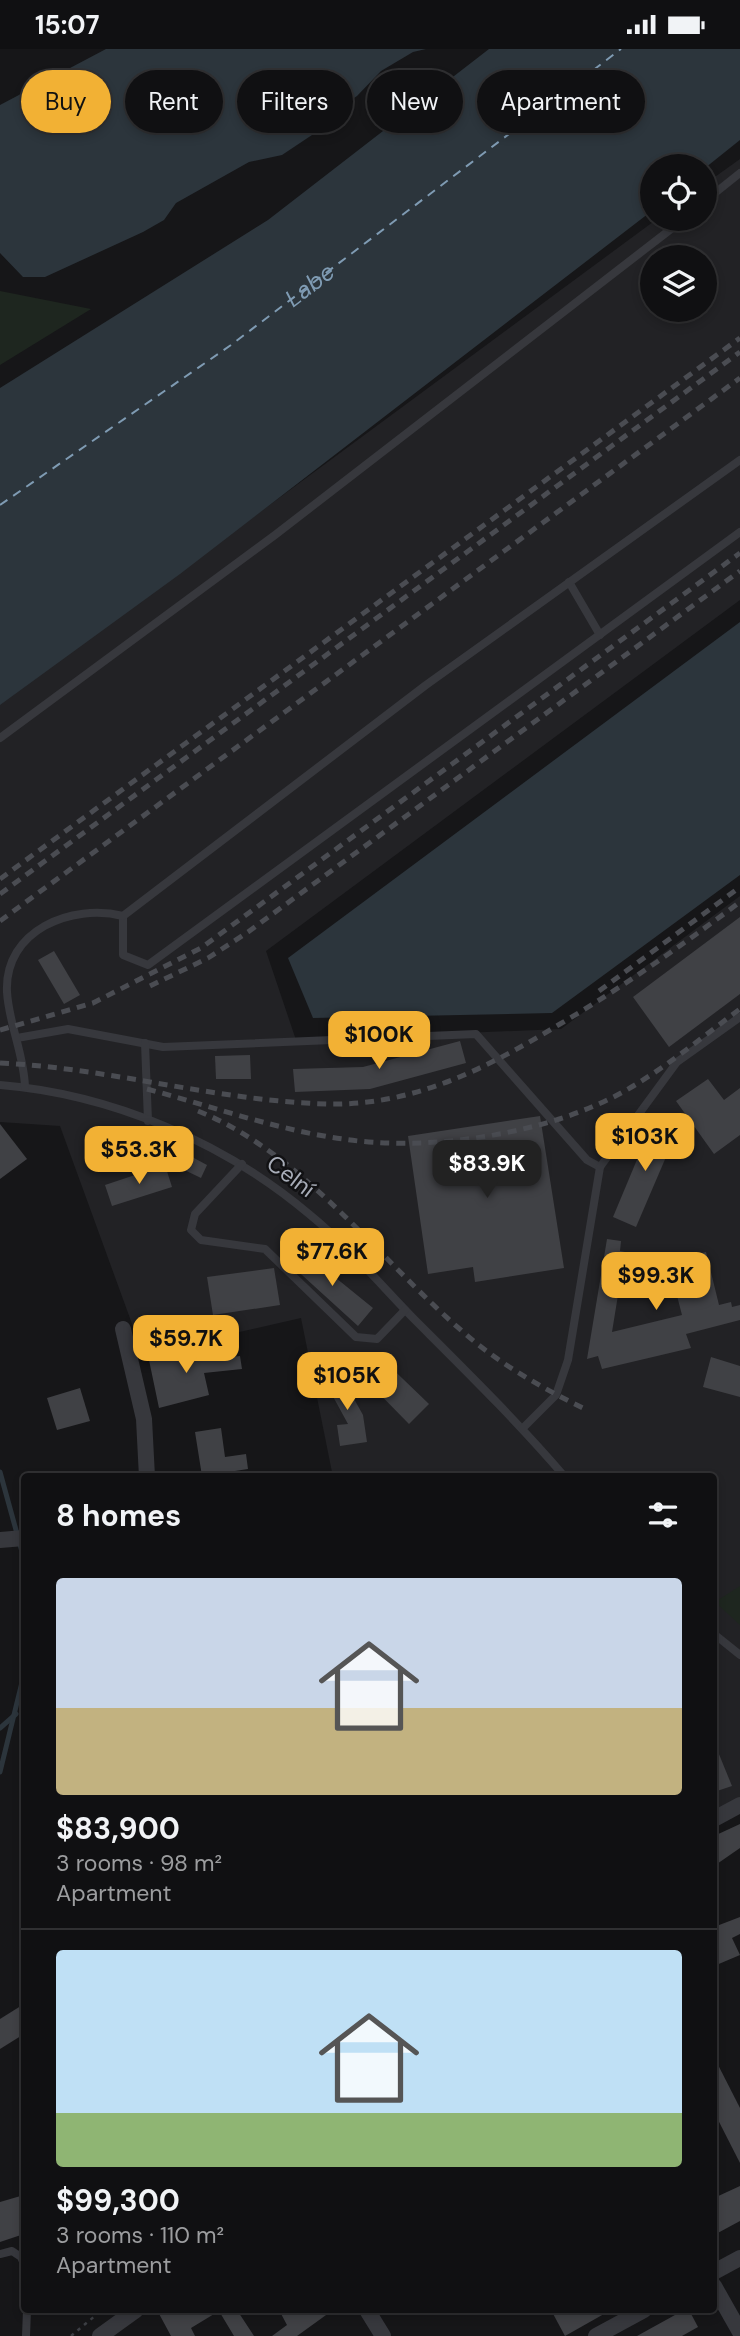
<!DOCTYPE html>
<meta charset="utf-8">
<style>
body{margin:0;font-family:"DM Sans",sans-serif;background:#1e1e20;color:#f1f3f6;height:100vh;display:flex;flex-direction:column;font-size:26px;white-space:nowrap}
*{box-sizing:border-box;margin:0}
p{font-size:23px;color:#9c9d9f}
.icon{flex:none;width:38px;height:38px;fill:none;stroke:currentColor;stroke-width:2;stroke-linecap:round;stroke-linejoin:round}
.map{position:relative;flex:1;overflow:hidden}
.details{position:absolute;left:21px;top:1424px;width:696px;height:840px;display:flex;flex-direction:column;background:#101012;border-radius:7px;box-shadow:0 4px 10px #0003,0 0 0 2px #303032}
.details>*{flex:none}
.banner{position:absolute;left:21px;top:21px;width:698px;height:63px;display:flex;gap:14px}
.fabs{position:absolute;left:640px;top:105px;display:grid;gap:14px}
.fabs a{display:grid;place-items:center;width:77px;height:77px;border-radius:50%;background:#101012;box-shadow:0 4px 10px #0003,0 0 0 2px #303032;font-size:35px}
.price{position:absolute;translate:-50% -60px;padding:0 16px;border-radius:14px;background:#f2b134;color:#111;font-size:23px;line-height:46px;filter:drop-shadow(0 2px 4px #0008)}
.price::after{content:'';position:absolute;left:50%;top:42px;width:21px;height:16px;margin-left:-10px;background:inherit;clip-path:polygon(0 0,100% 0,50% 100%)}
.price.on{background:#222;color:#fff}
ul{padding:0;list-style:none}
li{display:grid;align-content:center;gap:14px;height:371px;padding:0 35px}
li+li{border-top:2px solid #303032}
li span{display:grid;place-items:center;height:217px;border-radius:7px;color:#555}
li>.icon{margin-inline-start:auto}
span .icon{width:126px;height:126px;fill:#fffc;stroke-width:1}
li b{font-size:30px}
h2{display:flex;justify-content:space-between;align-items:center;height:84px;padding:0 35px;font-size:30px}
.tag{padding:0 24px;border-radius:32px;background:#101012;box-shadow:0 4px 10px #0003,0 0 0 2px #303032;font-size:24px;line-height:63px}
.tag.on{background:#f2b134;color:#111}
.status{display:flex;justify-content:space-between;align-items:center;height:49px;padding:0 35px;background:#101012;direction:ltr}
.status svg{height:19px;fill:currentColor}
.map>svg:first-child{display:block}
.built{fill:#222225;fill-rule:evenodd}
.green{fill:#1e261f}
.water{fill:#2c353c}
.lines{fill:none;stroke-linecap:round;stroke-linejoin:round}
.stream{stroke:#2c353c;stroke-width:5}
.ferry{stroke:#7f9bb3;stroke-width:2;stroke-dasharray:9 7;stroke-linecap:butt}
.building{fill:#404145}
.path{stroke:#3d3f44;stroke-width:2.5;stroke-dasharray:3.5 5;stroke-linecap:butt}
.service{stroke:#37383d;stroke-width:8}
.minor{stroke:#37383d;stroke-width:16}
.rail{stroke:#4a4c52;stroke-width:5;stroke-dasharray:9 7;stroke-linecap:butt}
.labels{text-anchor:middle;stroke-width:5;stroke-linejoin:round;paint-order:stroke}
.street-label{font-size:23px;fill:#a8adb8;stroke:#111113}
.water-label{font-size:24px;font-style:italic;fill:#7f9bb3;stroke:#111113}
</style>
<div class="status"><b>15:07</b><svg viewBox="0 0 49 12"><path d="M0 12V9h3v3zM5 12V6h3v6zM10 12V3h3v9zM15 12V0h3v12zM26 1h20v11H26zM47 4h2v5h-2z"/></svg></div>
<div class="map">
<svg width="740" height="2287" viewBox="0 0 740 2287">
<rect width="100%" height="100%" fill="#161618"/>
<!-- built -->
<path class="built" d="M740,110V551L266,902L296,991L561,980L740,847V1748L714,1762V1428H333L301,1269L143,1305L60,1077L0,1073V655L657,170H705V135ZM653,208H705V261H653Z"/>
<!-- green -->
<g class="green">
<polygon points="0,242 91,260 0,316"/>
<polygon points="740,1537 740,1576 715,1553"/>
</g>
<!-- water -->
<g class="water">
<polygon points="106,0 426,0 413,3 381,22 357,47 323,70 312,86 282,106 249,113 176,154 164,171 143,183 45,228 23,228 0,204 0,56"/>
<polygon points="489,0 740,0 740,91 705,119 653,117 653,161 180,525 0,656 0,339 268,171"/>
<polygon points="740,573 740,826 552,964 313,969 288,909"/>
</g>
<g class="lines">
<!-- stream -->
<g class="stream">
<polyline points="0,1423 24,1510"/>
<polyline points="0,1679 16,1665"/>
<polyline points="0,1723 24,1625"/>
</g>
<!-- ferry -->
<path class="ferry" id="s1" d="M0,456L231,296L621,0"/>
</g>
<!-- building -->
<g class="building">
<polygon points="740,868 740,945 669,998 633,948"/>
<polygon points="54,902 80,946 64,955 38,911"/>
<polygon points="460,992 466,1014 370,1040 295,1043 293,1020 363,1018"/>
<polygon points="250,1006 251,1030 216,1030 215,1007"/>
<polygon points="708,1030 724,1051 740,1039 740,1086 714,1105 676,1052"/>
<polygon points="540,1067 564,1219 475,1233 473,1218 428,1225 408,1087"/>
<polygon points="654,1070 678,1080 636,1178 613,1168"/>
<polygon points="0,1075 27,1110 0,1130"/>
<polygon points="153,1087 207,1116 201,1129 145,1102"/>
<polygon points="165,1116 172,1138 112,1157 105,1136"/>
<polygon points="607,1190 621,1192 620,1202 625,1203 612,1283 682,1266 668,1212 706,1203 719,1256 731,1253 732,1258 740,1256 740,1271 686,1285 691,1299 602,1320 598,1307 587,1310"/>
<polygon points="299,1199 373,1259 358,1277 291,1216 294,1216 292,1208"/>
<polygon points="274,1219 280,1256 213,1266 207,1228"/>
<polygon points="202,1298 206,1311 240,1307 242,1320 204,1324 209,1346 159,1359 149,1311"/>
<polygon points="377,1305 429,1355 409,1375 358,1323"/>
<polygon points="711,1308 740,1317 740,1348 703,1338"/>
<polygon points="339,1323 363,1366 367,1393 340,1397 337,1376 348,1375 324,1331"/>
<polygon points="80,1339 90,1372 57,1381 47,1349"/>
<polygon points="221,1379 225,1408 246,1405 248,1420 202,1427 195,1383"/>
<polygon points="714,1693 732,1737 714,1743"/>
<polygon points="740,1775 740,1799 714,1817 714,1787"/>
<polygon points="740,1868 740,1885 732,1889 740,1906 714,1917 714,1878"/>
<polygon points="24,1955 24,1985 0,2000 0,1970"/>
<polygon points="714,2008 740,2059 740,2114 714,2063"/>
<polygon points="740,2137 740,2172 714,2186 714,2149"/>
<polygon points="24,2146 24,2185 0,2193 0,2153"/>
<polygon points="157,2261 237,2261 254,2287 234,2287 219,2262 191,2279 195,2287 171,2287"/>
<polygon points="279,2261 333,2261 297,2287 272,2287 287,2276"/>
<polygon points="551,2261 611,2261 565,2287"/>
<polygon points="684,2261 689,2261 698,2278 682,2287 637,2287"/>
</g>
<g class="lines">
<!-- path -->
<polyline class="path" points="71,2287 102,2261"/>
<!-- service -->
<g class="service">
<polyline points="705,152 740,124"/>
<polyline points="569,533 600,586"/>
<polyline points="0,689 275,486 684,170"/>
<polyline points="123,867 123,906 148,916 740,483"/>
<polyline points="17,989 68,980 163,998 476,985 587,1111 600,1118"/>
<polyline points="145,994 148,1072"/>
<path d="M0,1036C111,1045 224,1093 309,1165C347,1196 380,1235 414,1270C466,1322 517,1372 565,1428"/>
<path d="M25,1038C24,1005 9,976 7,943C4,881 72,854 123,867L426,636L740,411"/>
<polyline points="242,1115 195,1165 191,1181 201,1191 265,1200 356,1288 377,1290 405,1261"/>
<polyline points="523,1379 556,1346 568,1311 600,1118 677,1013 740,968"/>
<polyline points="714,1585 740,1606"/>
<polyline points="0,2205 12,2202 21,2208 24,2215"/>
<polyline points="26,2287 27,2261"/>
</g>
<!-- minor -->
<g class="minor">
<polyline points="123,1280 144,1370 147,1428"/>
<polyline points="0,1491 24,1489"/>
<polyline points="714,1770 740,1756"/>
<polyline points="714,2223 740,2209"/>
<polyline points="714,2237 740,2283"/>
<polyline points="367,2261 383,2287"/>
<polyline points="100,2287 136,2261"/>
<polyline points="596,2287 644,2261"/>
</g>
<!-- rail -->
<g class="rail">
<polyline points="0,830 740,289"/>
<polyline points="0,845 740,303"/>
<polyline points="0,872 740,329"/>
<polyline points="150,937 208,909 248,883 740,522"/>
<polyline points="599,942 740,838"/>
<polyline points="0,981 93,954 201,899 740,504"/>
<path d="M0,1014C110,1019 217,1052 327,1055C414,1057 487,1019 560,975C623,938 681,897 740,853"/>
<path d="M147,1040C211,1057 277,1081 343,1090C421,1102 522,1088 594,1057C647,1035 694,994 740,960"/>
<path d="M198,1062C310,1107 387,1223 480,1297C512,1322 548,1342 585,1360"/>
</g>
</g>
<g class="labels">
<!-- street labels -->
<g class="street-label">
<text transform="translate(291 1127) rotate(37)" y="8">Celní</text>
</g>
<!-- water labels -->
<g class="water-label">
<text dy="8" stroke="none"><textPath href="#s1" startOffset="380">Labe</textPath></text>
</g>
</g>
</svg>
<div class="fabs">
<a><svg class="icon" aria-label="locate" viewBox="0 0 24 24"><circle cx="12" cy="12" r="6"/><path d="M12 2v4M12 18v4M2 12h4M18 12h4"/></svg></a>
<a><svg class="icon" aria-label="layers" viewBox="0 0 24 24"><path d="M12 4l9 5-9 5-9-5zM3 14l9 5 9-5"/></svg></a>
</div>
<b class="price" style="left:379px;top:1022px">$100K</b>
<b class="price" style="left:645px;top:1124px">$103K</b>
<b class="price" style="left:139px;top:1137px">$53.3K</b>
<b class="price on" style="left:487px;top:1151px">$83.9K</b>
<b class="price" style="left:332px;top:1239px">$77.6K</b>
<b class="price" style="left:656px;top:1263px">$99.3K</b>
<b class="price" style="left:186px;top:1326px">$59.7K</b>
<b class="price" style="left:347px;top:1363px">$105K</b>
<div class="banner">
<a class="tag on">Buy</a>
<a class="tag">Rent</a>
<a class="tag">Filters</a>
<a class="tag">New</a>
<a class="tag">Apartment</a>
</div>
<section class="details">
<h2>8 homes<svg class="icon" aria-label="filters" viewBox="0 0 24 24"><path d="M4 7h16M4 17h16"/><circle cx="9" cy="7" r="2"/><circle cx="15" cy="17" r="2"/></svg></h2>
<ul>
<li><span style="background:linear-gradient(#c9d6e8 60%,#c2b280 0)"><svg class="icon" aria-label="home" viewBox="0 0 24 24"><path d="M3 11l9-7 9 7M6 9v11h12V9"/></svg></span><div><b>$83,900</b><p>3 rooms · 98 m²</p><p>Apartment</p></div></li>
<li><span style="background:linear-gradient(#bfe0f5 75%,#8fb573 0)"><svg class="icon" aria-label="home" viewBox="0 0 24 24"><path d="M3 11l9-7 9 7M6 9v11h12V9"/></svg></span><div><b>$99,300</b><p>3 rooms · 110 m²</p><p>Apartment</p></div></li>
</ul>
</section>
</div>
